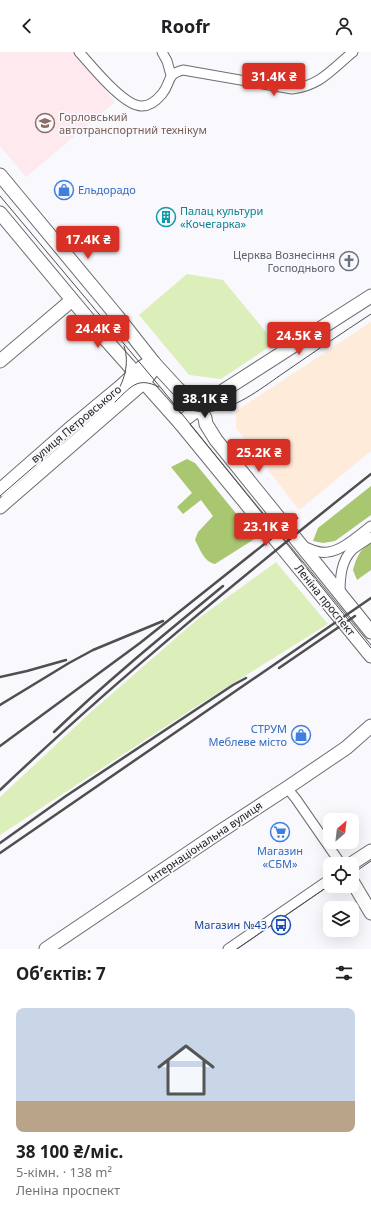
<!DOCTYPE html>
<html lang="uk">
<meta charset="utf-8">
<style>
body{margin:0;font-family:"Noto Sans",sans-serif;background:#f2f2f2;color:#202124;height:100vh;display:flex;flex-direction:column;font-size:15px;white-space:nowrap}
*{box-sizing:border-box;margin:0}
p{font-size:13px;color:#757577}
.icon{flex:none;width:22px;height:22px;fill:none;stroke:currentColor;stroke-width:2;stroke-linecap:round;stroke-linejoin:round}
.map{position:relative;height:897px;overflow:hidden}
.panel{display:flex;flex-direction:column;background:#fff;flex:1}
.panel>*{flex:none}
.needle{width:26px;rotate:28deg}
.tools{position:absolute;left:323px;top:761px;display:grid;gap:8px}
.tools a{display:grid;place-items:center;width:36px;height:36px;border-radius:8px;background:#fff;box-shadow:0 4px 16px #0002;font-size:20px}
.price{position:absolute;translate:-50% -34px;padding:0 9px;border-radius:4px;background:#d93025;color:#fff;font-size:13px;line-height:26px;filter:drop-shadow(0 1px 2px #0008)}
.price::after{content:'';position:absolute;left:50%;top:24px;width:12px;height:9px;margin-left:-6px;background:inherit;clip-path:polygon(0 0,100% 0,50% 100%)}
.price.current{background:#222;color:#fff}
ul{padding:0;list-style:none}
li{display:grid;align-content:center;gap:8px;height:212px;padding:0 16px}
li+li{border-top:1px solid #e0e0e0}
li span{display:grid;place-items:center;height:124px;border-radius:8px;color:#555}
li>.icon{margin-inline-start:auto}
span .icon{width:72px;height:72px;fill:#fffc;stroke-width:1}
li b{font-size:17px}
h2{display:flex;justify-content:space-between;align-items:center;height:48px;padding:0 16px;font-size:17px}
header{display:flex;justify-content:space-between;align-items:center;height:52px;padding:0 16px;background:#fff;font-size:18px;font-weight:700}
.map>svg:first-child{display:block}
.industrial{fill:#feebda}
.education{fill:#fee9ee}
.green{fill:#dcefbb}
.forest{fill:#a9c670}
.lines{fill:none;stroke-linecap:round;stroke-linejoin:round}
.street-casing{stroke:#6d6d71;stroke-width:11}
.secondary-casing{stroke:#6d6d71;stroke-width:15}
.street{stroke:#fff;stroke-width:9}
.secondary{stroke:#fff;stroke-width:13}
.tram{stroke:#4f4f51;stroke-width:1}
.rail{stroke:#4f4f51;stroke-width:2.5}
.labels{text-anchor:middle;stroke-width:3.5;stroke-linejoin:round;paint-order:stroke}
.education-label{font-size:11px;fill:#785e54;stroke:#f8f8fd;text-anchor:start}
.shop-label{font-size:11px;fill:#366cbe;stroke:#f8f8fd;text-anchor:start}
.culture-label{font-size:11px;fill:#0d838f;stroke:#f8f8fd;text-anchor:start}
.worship-label{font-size:11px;fill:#5b616d;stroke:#f8f8fd;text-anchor:end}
.street-label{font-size:11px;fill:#222223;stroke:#f8f8fd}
.transit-label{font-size:11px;fill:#164399;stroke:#f8f8fd;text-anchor:end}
</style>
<header><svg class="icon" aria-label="back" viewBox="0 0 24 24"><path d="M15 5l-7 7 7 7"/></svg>Roofr<svg class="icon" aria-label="person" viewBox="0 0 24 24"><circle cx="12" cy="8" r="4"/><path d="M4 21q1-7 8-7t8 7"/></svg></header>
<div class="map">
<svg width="371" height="897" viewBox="0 0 371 897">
<rect width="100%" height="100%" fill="#f8f8fd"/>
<!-- industrial -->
<polygon class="industrial" points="371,270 371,399 299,458 236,376 236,359"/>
<!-- education -->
<polygon class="education" points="0,0 73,0 115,50 26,125 0,94"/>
<!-- green -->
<g class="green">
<polygon points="187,222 223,228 275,291 221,327 189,323 139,263"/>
<polygon points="276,510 328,572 197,654 0,783 0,745 91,660 199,566"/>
</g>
<!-- forest -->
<g class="forest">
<path d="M187,407L195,411L256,486L215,512C204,510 200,497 195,488L198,480L213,464L201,448L183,462L177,455L192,441L171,415Z"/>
<polygon points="371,434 371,463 335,489 323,491 313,489 318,476"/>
<path d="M371,490V518L357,528L353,518C356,506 360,497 371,490Z"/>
</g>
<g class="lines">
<defs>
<g id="street">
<path d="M79,0C91,13 124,55 142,54C150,54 157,48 162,42C172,30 165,23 183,18L292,37C320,34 332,17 353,0"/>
<polyline points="162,0 167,9 171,23"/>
<path d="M303,494C311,497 319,502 328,500C342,499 360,482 371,474"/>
<path d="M340,541C340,526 341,509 352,498C358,493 365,489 371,485"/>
<polyline points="287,736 296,747 341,812"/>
<polyline points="228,897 330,827"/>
</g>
<g id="secondary">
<polyline points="0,123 117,264 154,311 177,336 199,356 205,366 206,372 216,388 371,580"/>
<polyline points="0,161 99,280 180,371 371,604"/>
<polyline points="0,309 72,248"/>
<polyline points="180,371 215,344 371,244"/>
<polyline points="0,438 73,374 120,335 142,315 147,312 154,311"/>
<polyline points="0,455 144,330 152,319 154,311"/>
<polyline points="351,812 371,799"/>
<polyline points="352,829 371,861"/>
<polyline points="46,897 218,781 287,736 346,696 371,674"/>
</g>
</defs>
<!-- street casing -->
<use href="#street" class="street-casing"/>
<!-- secondary casing -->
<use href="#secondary" class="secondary-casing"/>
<!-- street -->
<use href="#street" class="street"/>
<!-- secondary -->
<use href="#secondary" class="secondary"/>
<!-- tram -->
<g class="tram">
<polyline points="0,144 161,336 371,596"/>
<path d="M115,350C131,335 137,324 159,335"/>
<path d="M175,352C186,357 200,362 213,359C240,354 263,335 285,320C314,300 342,281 371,262"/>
<path d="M0,444L114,345C124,330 130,312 124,294"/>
<polyline points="352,822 371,809"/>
<polyline points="237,897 330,833"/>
</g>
<!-- rail -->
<g class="rail">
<polyline points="279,616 355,564"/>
<polyline points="0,625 27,619 66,608"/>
<polyline points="0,653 69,611 93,598 163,569"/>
<path d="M54,680C108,628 166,581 223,534"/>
<polyline points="0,694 140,591 297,466"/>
<path d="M0,738C118,626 244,523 371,422"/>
<polyline points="0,791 66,744 233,633 246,626"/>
<polyline points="0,801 371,546"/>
</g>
</g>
<!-- icons -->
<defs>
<symbol id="university-ring" viewBox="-11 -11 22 22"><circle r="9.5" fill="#f8f8fd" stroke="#8d6e63" stroke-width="1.5"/><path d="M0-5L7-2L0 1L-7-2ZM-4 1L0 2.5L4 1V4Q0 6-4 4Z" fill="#8d6e63"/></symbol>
<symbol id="shop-ring" viewBox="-11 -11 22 22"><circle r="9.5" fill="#f8f8fd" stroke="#3f7fe0" stroke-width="1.5"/><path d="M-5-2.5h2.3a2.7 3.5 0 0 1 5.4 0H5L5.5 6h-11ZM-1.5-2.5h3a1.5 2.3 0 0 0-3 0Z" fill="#3f7fe0"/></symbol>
<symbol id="building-ring" viewBox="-11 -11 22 22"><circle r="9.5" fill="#f8f8fd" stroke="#0f9aa8" stroke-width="1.5"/><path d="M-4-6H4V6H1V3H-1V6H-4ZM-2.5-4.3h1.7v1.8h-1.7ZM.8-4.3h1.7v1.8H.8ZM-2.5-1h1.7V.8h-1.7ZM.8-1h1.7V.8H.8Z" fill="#0f9aa8"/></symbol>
<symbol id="church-ring" viewBox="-11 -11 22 22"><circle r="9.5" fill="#f8f8fd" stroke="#6b7280" stroke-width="1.5"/><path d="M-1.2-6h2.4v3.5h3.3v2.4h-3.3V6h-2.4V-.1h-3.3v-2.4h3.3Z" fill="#6b7280"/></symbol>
<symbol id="supermarket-ring" viewBox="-11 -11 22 22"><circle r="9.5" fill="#f8f8fd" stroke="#3f7fe0" stroke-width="1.5"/><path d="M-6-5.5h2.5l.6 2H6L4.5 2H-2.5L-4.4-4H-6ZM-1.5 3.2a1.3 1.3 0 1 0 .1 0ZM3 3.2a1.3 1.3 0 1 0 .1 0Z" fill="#3f7fe0"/></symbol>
<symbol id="bus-ring" viewBox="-11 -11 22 22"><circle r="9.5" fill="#f8f8fd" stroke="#1a4fb4" stroke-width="1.5"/><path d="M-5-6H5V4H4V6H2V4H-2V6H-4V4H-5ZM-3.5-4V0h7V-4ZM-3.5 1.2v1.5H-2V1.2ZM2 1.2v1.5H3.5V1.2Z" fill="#1a4fb4"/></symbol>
</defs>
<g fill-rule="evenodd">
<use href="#university-ring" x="34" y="60" width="22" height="22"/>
<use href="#shop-ring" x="53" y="127" width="22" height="22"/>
<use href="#building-ring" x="155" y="154" width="22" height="22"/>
<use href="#church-ring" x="338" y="198" width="22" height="22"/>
<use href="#shop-ring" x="290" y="672" width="22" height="22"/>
<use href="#supermarket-ring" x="269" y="769" width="22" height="22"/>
<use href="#bus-ring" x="270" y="862" width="22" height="22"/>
</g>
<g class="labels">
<!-- education labels -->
<g class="education-label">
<text x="59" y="69">Горловський<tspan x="59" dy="13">автотранспортний технікум</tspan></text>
</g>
<!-- shop labels -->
<g class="shop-label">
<text x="78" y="142">Ельдорадо</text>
<text x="287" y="681" text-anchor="end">СТРУМ<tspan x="287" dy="13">Меблеве місто</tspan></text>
<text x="280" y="803" text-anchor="middle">Магазин<tspan x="280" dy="13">«СБМ»</tspan></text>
</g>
<!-- culture labels -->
<g class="culture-label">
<text x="180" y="163">Палац культури<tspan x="180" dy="13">«Кочегарка»</tspan></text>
</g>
<!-- worship labels -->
<g class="worship-label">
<text x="335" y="207">Церква Вознесіння<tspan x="335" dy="13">Господнього</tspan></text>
</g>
<!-- street labels -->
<g class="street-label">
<text transform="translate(76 372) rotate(-40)" y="4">вулиця Петровського</text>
<text transform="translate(325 548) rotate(51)" y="4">Леніна проспект</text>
<text transform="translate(205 790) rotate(-34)" y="4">Інтернаціональна вулиця</text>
</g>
<!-- transit labels -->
<g class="transit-label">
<text x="267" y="877">Магазин №43</text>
</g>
</g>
</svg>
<div class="tools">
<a><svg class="needle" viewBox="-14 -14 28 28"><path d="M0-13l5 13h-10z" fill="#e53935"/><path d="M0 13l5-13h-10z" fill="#757577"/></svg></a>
<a><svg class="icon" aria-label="locate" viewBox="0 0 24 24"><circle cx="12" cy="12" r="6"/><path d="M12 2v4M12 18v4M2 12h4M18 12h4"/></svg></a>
<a><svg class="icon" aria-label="layers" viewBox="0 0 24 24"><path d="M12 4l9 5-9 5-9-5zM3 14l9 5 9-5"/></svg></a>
</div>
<b class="price" style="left:274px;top:45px">31.4K ₴</b>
<b class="price" style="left:88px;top:208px">17.4K ₴</b>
<b class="price" style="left:98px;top:297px">24.4K ₴</b>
<b class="price" style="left:299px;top:304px">24.5K ₴</b>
<b class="price current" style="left:205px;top:367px">38.1K ₴</b>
<b class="price" style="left:259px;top:421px">25.2K ₴</b>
<b class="price" style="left:266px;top:495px">23.1K ₴</b>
</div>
<section class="panel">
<h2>Об’єктів: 7<svg class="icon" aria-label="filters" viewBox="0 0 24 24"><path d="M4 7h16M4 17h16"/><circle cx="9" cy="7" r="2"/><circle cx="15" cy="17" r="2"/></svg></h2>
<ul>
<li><span style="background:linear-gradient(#c9d6e8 75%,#b9a48a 0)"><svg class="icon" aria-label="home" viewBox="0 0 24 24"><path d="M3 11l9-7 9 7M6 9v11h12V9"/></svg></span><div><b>38 100 ₴/міс.</b><p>5-кімн. · 138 m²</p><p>Леніна проспект</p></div></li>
</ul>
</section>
